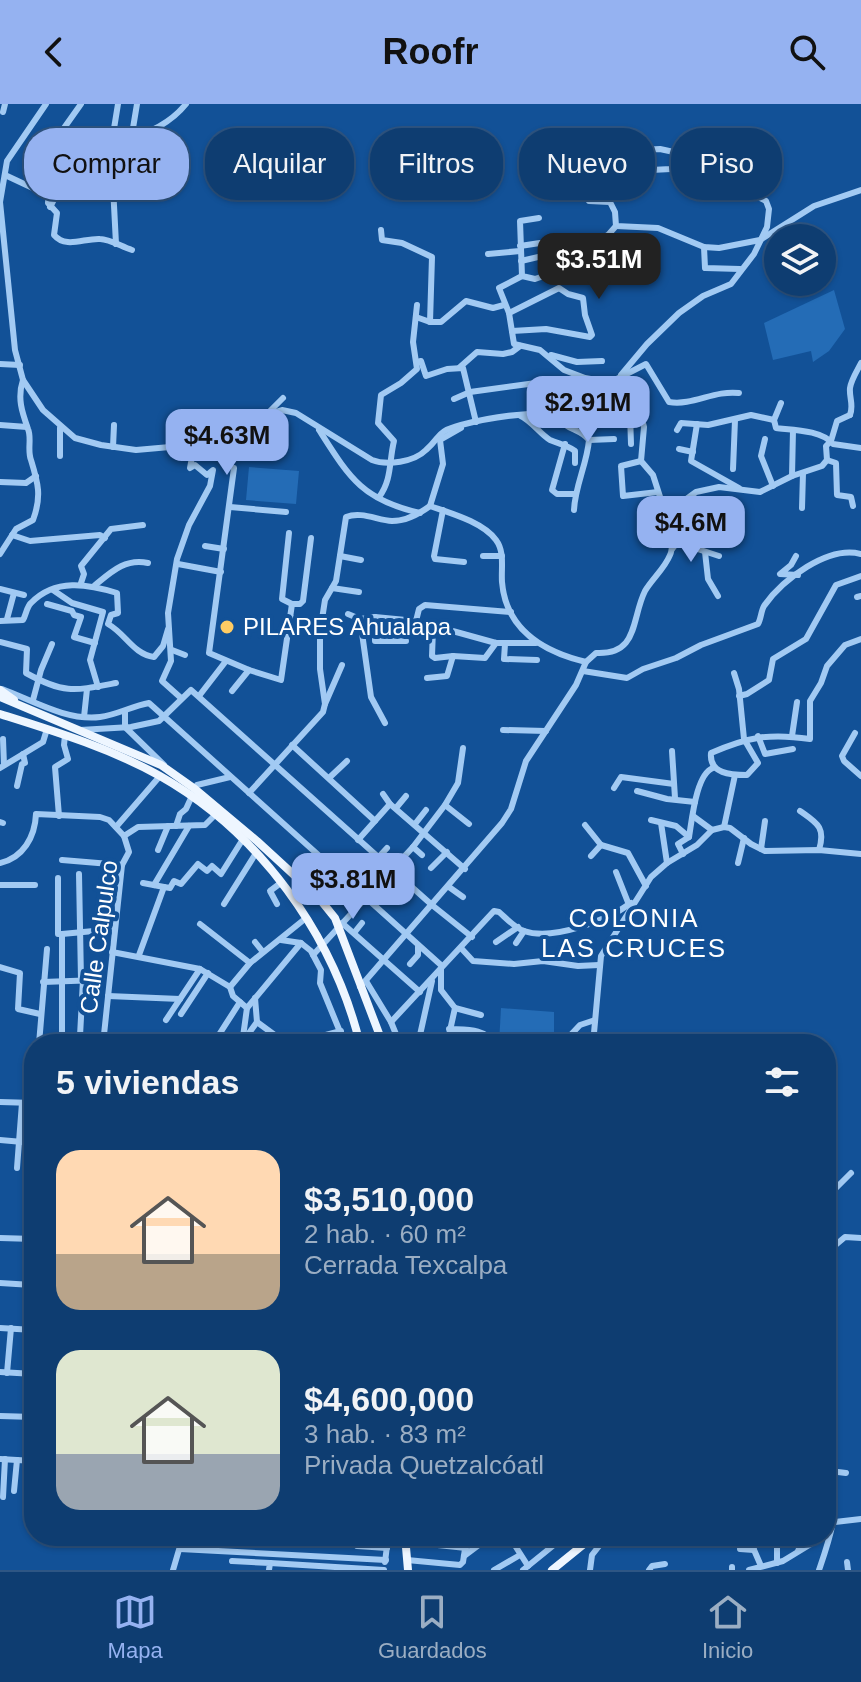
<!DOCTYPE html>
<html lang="es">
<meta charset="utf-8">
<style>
body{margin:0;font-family:Helvetica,sans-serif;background:#174476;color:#f1f3f6;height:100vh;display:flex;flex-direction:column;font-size:30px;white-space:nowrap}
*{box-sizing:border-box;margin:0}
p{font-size:26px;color:#9baec3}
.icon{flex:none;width:44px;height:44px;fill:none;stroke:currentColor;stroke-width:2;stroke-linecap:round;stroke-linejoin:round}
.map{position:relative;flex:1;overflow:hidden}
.drawer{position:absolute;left:24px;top:930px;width:812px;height:512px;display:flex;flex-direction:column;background:#0e3d71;border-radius:32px;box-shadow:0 2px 6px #0004,0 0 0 2px #2e5684}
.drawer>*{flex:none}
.hud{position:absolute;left:24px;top:24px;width:814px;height:72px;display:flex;gap:16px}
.tools{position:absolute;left:764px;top:120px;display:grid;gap:16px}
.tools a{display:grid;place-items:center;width:72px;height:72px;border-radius:50%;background:#0e3d71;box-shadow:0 2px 6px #0004,0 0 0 2px #2e5684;font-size:40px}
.price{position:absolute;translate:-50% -68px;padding:0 18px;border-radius:16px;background:#95b2f1;color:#111;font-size:26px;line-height:52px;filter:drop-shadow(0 2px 4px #0008)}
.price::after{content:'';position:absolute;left:50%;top:48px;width:24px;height:18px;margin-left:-12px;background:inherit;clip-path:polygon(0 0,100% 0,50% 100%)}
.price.selected{background:#222;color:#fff}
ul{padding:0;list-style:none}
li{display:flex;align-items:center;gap:24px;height:200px;padding:0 32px}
li span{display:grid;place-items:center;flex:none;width:224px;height:160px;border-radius:24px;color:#555}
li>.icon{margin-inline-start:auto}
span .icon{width:96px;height:96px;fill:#fffc;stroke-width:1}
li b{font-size:34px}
h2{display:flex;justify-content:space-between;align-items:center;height:96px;padding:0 32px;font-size:34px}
.chip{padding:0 28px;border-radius:32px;background:#0e3d71;box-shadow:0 2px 6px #0004,0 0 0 2px #2e5684;font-size:28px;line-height:72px}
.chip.selected{background:#95b2f1;color:#111}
header{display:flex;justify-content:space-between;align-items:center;height:104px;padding:0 32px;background:#95b2f1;color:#111;font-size:36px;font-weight:600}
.tabs{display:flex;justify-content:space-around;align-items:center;height:112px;border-top:2px solid #2e5684;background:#0e3d71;font-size:22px;color:#9baec3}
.tabs a{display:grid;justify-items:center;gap:4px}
.tabs .selected{color:#95b2f1}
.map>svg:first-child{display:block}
.green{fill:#246cb6}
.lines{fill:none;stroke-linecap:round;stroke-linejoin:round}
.minor{stroke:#a2caf3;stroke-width:6}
.major{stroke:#eef6ff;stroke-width:8}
.poi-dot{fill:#ffcc64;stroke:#125197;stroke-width:3}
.labels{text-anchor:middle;stroke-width:8;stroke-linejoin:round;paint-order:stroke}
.poi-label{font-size:24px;fill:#fff;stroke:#125197;text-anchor:start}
.street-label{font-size:24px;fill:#fff;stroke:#125197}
.neighbourhood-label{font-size:26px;letter-spacing:2px;fill:#fff;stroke:#125197}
</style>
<header><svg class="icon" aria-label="back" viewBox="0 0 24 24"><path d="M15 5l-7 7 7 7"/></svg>Roofr<svg class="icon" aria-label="search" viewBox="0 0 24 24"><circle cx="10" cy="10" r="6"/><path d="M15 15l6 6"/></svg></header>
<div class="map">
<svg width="861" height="1466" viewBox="0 0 861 1466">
<rect width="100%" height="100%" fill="#125197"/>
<!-- green -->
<g class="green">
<polygon points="834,186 845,225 829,247 813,258 811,247 773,256 764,219"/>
<polygon points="249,363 299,367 296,400 246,396"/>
<polygon points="501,904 554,908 554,940 499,940"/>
</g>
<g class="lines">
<!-- minor -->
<g class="minor">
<path d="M46,0L7,57L0,98L15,246L23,276L43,306L75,334L101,341L136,346L170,343L195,337L214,327L282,306L296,309L372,356C387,362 414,358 426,346C442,332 435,328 461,321C491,313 523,309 555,309L579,288L611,278L646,260L669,298C693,302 714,286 739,289"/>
<polyline points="3,8 5,0"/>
<polyline points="136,34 141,63"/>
<polyline points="131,36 137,0"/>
<path d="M111,43C139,31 166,25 186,0"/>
<polyline points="111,43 118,0"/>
<polyline points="650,46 651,66 671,65 693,59"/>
<polyline points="49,66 64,24 81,0"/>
<path d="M5,71L37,86L50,66L48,99L57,109L54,131C66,145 84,134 100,135C110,135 122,143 132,146"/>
<polyline points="589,97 610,98 615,108 616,122 658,124 704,143 719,144 760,136 814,102 861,86"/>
<polyline points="50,103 66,73 82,70 111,43 116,140"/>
<polyline points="539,114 520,117 522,172 535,175 561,166"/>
<polyline points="381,126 382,136 402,139 432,153 430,218"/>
<polyline points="520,142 540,139"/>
<polyline points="704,143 705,164 740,165"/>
<polyline points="488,150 520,147"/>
<polyline points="521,157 585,142 608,131 616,122"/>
<polyline points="522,172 499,184 509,209 514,240 540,246 564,266 585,274 607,278"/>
<polyline points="509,209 559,184 568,190 583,194 585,211 592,231 590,233 546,225 512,227"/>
<polyline points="416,213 430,218 441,218 466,197 493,204 504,201"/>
<polyline points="551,251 577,258 602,257"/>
<polyline points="417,258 421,257 426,272 447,265 463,264 476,318"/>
<polyline points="0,260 20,261"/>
<polyline points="460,263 477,248 503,250 512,248 520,242"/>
<polyline points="621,271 647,240 679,209 703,192 731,180 754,150 767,123 769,105 766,97 750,89 734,76 698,65 683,50 660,45 641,46"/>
<polyline points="622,273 640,307"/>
<polyline points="608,280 607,310 630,310 640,307 644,323 641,357 653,371 662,399 670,407"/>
<polyline points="550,288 567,298"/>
<polyline points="454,295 470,288 536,279"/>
<polyline points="592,299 593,285"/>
<path d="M781,299L774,316L776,324C793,326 822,326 833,340L861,344"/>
<polyline points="270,307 283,294"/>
<path d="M555,309C566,328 579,323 589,336C587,360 575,382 574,406"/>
<polyline points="630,310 631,340"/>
<path d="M519,311C532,317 539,329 550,336C559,340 567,341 575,347V359"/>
<path d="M850,311C854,301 849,294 850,284C851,276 857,267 861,259"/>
<polyline points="697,320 691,357 739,384"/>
<polyline points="0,321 27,323"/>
<path d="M319,326C349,373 362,396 420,409"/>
<polyline points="677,326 681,319 708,321 751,311 774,316"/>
<polyline points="765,335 761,352 773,382"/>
<polyline points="589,336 614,335"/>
<polyline points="565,340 552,386 557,390 576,390"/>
<polyline points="113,343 114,321"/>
<polyline points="679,345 693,348"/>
<polyline points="60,352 60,324"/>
<polyline points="827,356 836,359 837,391 851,393 853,402"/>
<polyline points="641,357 621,362 623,392 658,388"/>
<polyline points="234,364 209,549 249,566 281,576 292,500"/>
<polyline points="733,365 735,316"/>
<polyline points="792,372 793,326"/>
<polyline points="0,378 26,379 36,372"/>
<path d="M379,393C392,376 389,357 394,337L378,319L381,291L401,279L417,265L413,238L417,201"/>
<path d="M430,402C450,409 483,418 496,436C505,448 501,464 502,478C506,526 544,548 586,558"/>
<polyline points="430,402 443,360 440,336 461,324"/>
<polyline points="230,403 286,408"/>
<polyline points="802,404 803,369"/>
<polyline points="443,406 434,452 435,455 464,458"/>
<polyline points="289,429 282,495 292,500"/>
<polyline points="12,431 30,437 100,431 105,434"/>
<polyline points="676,438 719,452"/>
<polyline points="205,442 224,445"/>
<polyline points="672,445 701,409"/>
<polyline points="705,448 708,475 718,492"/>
<path d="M0,450L16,425L33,416C42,392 38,379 31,356C27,346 32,334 28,325C22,308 17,294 23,276"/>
<polyline points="340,452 361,456"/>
<polyline points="483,452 502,452"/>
<polyline points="796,452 791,461 780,470 798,471"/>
<polyline points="178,460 221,468"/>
<polyline points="81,479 84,470 81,462 111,425 143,421"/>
<path d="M94,482C111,468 125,454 148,459"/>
<polyline points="332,484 359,488"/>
<polyline points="0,485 24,491"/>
<polyline points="53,486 72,499 103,508 90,556 98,583"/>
<polyline points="857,493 861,492"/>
<polyline points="47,500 72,507 74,511 81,513 74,533 95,539"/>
<polyline points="292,500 300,500 303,497 311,434"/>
<polyline points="348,510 360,515"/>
<polyline points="375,513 375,537 406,537"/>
<polyline points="291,514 310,517"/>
<polyline points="7,515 14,489"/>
<polyline points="360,515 375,513 416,517 419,505 425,501 511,508"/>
<polyline points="360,515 371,593 385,619"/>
<path d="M0,517L23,516C26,511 27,502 31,499C55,474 88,480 117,489L118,509L111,511L108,520C126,530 133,550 154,553L163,542L168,525"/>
<polyline points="433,525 432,552 435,554 453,552"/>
<polyline points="449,526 496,539 536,539"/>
<path d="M0,538L27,545L26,569C64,590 74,587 116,579"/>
<polyline points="505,540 504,555 537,556"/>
<polyline points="172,546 185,551"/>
<path d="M583,567L627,574L643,565L676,554L701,541L758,520C761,515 761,507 764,502C782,476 828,441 861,450"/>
<path d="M734,569L739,585L744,635L758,659L747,671C731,671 709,670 711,649C748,633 769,629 810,635V597L821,579L827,562L845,541L861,535"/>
<polyline points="427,574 447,572 453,552 485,554 496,539"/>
<path d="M2,585C32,596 66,617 100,613C117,611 132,602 149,599L442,862"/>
<polyline points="232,587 249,566"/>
<polyline points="199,592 226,557"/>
<polyline points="739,592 747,590 769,576 773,555 806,535 836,481 861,472"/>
<polyline points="181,594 162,577 171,557 168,509 177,455 189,421 210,382 213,366 207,371 195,361 190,364 195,337"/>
<polyline points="33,596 41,566 52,540"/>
<polyline points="325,600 342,561"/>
<polyline points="125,607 125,623 164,661"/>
<polyline points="84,613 87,585"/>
<polyline points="80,626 131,623 159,617 191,586 432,801 472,833"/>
<polyline points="503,626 546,627"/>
<polyline points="855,629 842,652 844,657 861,672"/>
<polyline points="758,632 765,650 793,645"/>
<polyline points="792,632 797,598"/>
<polyline points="3,635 4,661"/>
<polyline points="292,641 375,717"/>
<polyline points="672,647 675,694"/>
<polyline points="0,664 43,638 47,625"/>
<polyline points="329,674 347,657"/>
<polyline points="17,682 22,660 25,659 23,650"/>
<polyline points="614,684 621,673 674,680"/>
<polyline points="637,687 667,695 695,698"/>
<path d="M249,689L323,608L325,600L320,565V528L325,496L336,477L346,413C361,407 377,416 392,417C407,417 419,410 430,402"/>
<polyline points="383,690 390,700 465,765"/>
<polyline points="445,701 469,720"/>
<polyline points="396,704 406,692"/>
<path d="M800,707C817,719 826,723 819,746"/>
<polyline points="59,712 55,663 68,655 64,641 65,631"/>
<polyline points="693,712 712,726"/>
<polyline points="651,716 676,722 689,733"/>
<polyline points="0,718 3,719"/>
<polyline points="661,719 667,759"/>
<polyline points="415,720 426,706"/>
<polyline points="585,721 601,741 591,752"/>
<polyline points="176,722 180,710 186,705 197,681 230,673"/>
<polyline points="116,723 160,672"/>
<polyline points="724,723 735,671"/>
<polyline points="358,736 390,700"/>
<polyline points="601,741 628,749 646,782"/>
<polyline points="413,743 422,751"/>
<polyline points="761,745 765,717"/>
<polyline points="158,746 168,722"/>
<path d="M683,750L678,740L689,733C692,716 696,670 713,664"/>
<polyline points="62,756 122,761"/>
<path d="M0,759C23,754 35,733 36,710L100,713L109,716L124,732L138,723L205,721L215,711"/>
<polyline points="738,759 744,734"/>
<polyline points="431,764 447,748"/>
<polyline points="616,768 629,801"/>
<polyline points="79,770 81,876"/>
<polyline points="58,774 58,830 62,830"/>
<polyline points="143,779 164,783"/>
<polyline points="303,779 324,757"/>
<polyline points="0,781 35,781"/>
<polyline points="154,781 189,722"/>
<polyline points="352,782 387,744"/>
<polyline points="449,783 463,793"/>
<polyline points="224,800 256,749"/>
<polyline points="277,800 270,787 282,778"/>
<polyline points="342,819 420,888"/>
<polyline points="200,820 250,859"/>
<polyline points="354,829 362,819"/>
<polyline points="62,830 115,825"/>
<polyline points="281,836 301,839 311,847 321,866 320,879 345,940"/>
<polyline points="255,838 263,848"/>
<polyline points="496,838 518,823"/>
<polyline points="516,839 524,827"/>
<polyline points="461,844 473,857 514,860 543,857 578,862 599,861"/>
<polyline points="112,848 200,865 230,883 233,892 247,904"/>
<polyline points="139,851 164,783 170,784 174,777 181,780 198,760 207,767 212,762 221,770 243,735"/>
<polyline points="313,851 413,743 445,701 458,679 463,644"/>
<polyline points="410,860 418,851 418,843"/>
<polyline points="0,863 20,869 18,905 40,910"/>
<polyline points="441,865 441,886 455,904 447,940"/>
<polyline points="366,877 391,918 400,940"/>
<polyline points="43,878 98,876"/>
<polyline points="230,883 250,859 306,814"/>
<path d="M360,883L502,719L511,705L526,657L576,581L586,558L596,549C639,551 631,515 645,487C652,475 665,464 670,451C674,444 671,416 670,407L696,388L719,383L760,388L792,372L822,362L827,356L826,342L831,337L837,317L850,311"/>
<polyline points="108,892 180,895"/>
<polyline points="455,904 481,911"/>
<polyline points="181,910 208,869"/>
<polyline points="166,916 200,865"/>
<polyline points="257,918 276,932 272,940"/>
<path d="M391,918L494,807L499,808C506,814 515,824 524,827C553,837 608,816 631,799"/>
<path d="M449,925C468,926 483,924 496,940"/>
<polyline points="249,929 257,918 255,894"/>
<polyline points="80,932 83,876"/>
<polyline points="447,939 466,939"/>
<polyline points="39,940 47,845"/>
<polyline points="62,940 62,830"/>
<polyline points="103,940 122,761 129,748 124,732"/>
<polyline points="213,940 240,898"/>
<polyline points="242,940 247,904 301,839"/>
<polyline points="317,940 322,932 341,927"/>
<polyline points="418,940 432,877"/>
<polyline points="562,940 580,921 595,916"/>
<polyline points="593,940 601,852 651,773 667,759 697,741 712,726 724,723 730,724 751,740 765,747 819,746 861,750"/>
<polyline points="0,998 34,999"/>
<polyline points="0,1036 34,1039"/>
<polyline points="17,1064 22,999"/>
<polyline points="826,1094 851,1069"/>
<polyline points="0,1134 34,1135"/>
<polyline points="826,1140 832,1144 845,1133 861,1134"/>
<polyline points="0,1179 32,1181"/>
<polyline points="0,1224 34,1226"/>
<polyline points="30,1225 31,1181"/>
<polyline points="0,1268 34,1270"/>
<polyline points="7,1269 11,1224"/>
<polyline points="0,1312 34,1313"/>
<polyline points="826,1319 832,1311 832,1303"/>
<polyline points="0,1355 34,1357"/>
<polyline points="830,1367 846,1369"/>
<polyline points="14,1387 17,1356"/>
<polyline points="32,1390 34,1358"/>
<polyline points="3,1393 5,1355"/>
<polyline points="835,1418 861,1415"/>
<polyline points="338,1432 388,1435"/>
<polyline points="657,1432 657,1435"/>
<polyline points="748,1432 761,1462"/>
<polyline points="516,1434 514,1440 528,1462"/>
<polyline points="428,1440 466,1444"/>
<polyline points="357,1442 387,1444"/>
<polyline points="180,1445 386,1456"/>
<polyline points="740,1445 754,1446"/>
<polyline points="798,1447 804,1432"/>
<polyline points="464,1452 488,1434"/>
<polyline points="407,1456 460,1461 463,1458 467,1432"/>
<polyline points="232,1457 270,1459 269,1466"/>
<polyline points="385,1458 388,1434"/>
<polyline points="847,1458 848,1466"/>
<polyline points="270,1459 384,1466"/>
<polyline points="777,1459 777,1432"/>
<polyline points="173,1466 183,1432"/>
<polyline points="494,1466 520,1451"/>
<polyline points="523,1466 565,1432"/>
<polyline points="590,1466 592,1451 607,1432"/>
<polyline points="649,1466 652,1462 665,1460"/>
<polyline points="732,1466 732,1463"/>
<polyline points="749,1466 783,1457 824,1432"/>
<path d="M819,1466C831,1431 844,1396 826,1361"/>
</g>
<!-- major -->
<g class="major">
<polyline points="0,586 14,596"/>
<polyline points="0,593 161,661 195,685 257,737 318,793 335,814 383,940"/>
<path d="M0,610C54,627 110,644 160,672C259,728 333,830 360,940"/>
<polyline points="405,1432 408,1466"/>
<polyline points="552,1466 594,1432"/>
</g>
</g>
<!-- markers -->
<circle class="poi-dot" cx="227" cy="523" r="8"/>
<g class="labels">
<!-- poi labels -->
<g class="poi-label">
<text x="243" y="531">PILARES Ahualapa</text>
</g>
<!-- street labels -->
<g class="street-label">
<text transform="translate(99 833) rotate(-82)" y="8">Calle Calpulco</text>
</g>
<!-- neighbourhood labels -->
<g class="neighbourhood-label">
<text x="634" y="823">COLONIA<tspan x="634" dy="30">LAS CRUCES</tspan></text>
</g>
</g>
</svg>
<div class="tools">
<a><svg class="icon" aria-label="layers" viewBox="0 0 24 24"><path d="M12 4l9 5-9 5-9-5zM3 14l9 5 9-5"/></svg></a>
</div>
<b class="price selected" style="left:599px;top:197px">$3.51M</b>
<b class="price" style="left:588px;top:340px">$2.91M</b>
<b class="price" style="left:227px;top:373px">$4.63M</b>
<b class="price" style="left:691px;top:460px">$4.6M</b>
<b class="price" style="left:353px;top:817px">$3.81M</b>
<div class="hud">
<a class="chip selected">Comprar</a>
<a class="chip">Alquilar</a>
<a class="chip">Filtros</a>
<a class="chip">Nuevo</a>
<a class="chip">Piso</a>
</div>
<section class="drawer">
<h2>5 viviendas<svg class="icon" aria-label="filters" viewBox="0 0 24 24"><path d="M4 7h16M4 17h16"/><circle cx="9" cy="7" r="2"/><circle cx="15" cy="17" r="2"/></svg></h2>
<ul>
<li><span style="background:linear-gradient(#ffd9b3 65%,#b9a48a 0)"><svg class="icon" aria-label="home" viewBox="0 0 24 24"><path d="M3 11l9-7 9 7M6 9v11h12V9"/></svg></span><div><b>$3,510,000</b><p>2 hab. · 60 m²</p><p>Cerrada Texcalpa</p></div></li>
<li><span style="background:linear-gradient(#dfe7d0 65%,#9aa5b1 0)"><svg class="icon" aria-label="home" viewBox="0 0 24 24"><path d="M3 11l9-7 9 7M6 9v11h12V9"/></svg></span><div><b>$4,600,000</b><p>3 hab. · 83 m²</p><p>Privada Quetzalcóatl</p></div></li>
</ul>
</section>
</div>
<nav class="tabs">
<a class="selected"><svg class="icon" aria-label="map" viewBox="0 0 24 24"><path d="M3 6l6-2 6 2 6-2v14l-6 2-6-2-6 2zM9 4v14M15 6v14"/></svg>Mapa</a>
<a><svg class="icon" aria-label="saved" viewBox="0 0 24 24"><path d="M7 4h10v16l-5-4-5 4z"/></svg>Guardados</a>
<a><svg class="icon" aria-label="home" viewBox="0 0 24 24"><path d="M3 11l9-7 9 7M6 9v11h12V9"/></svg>Inicio</a>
</nav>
